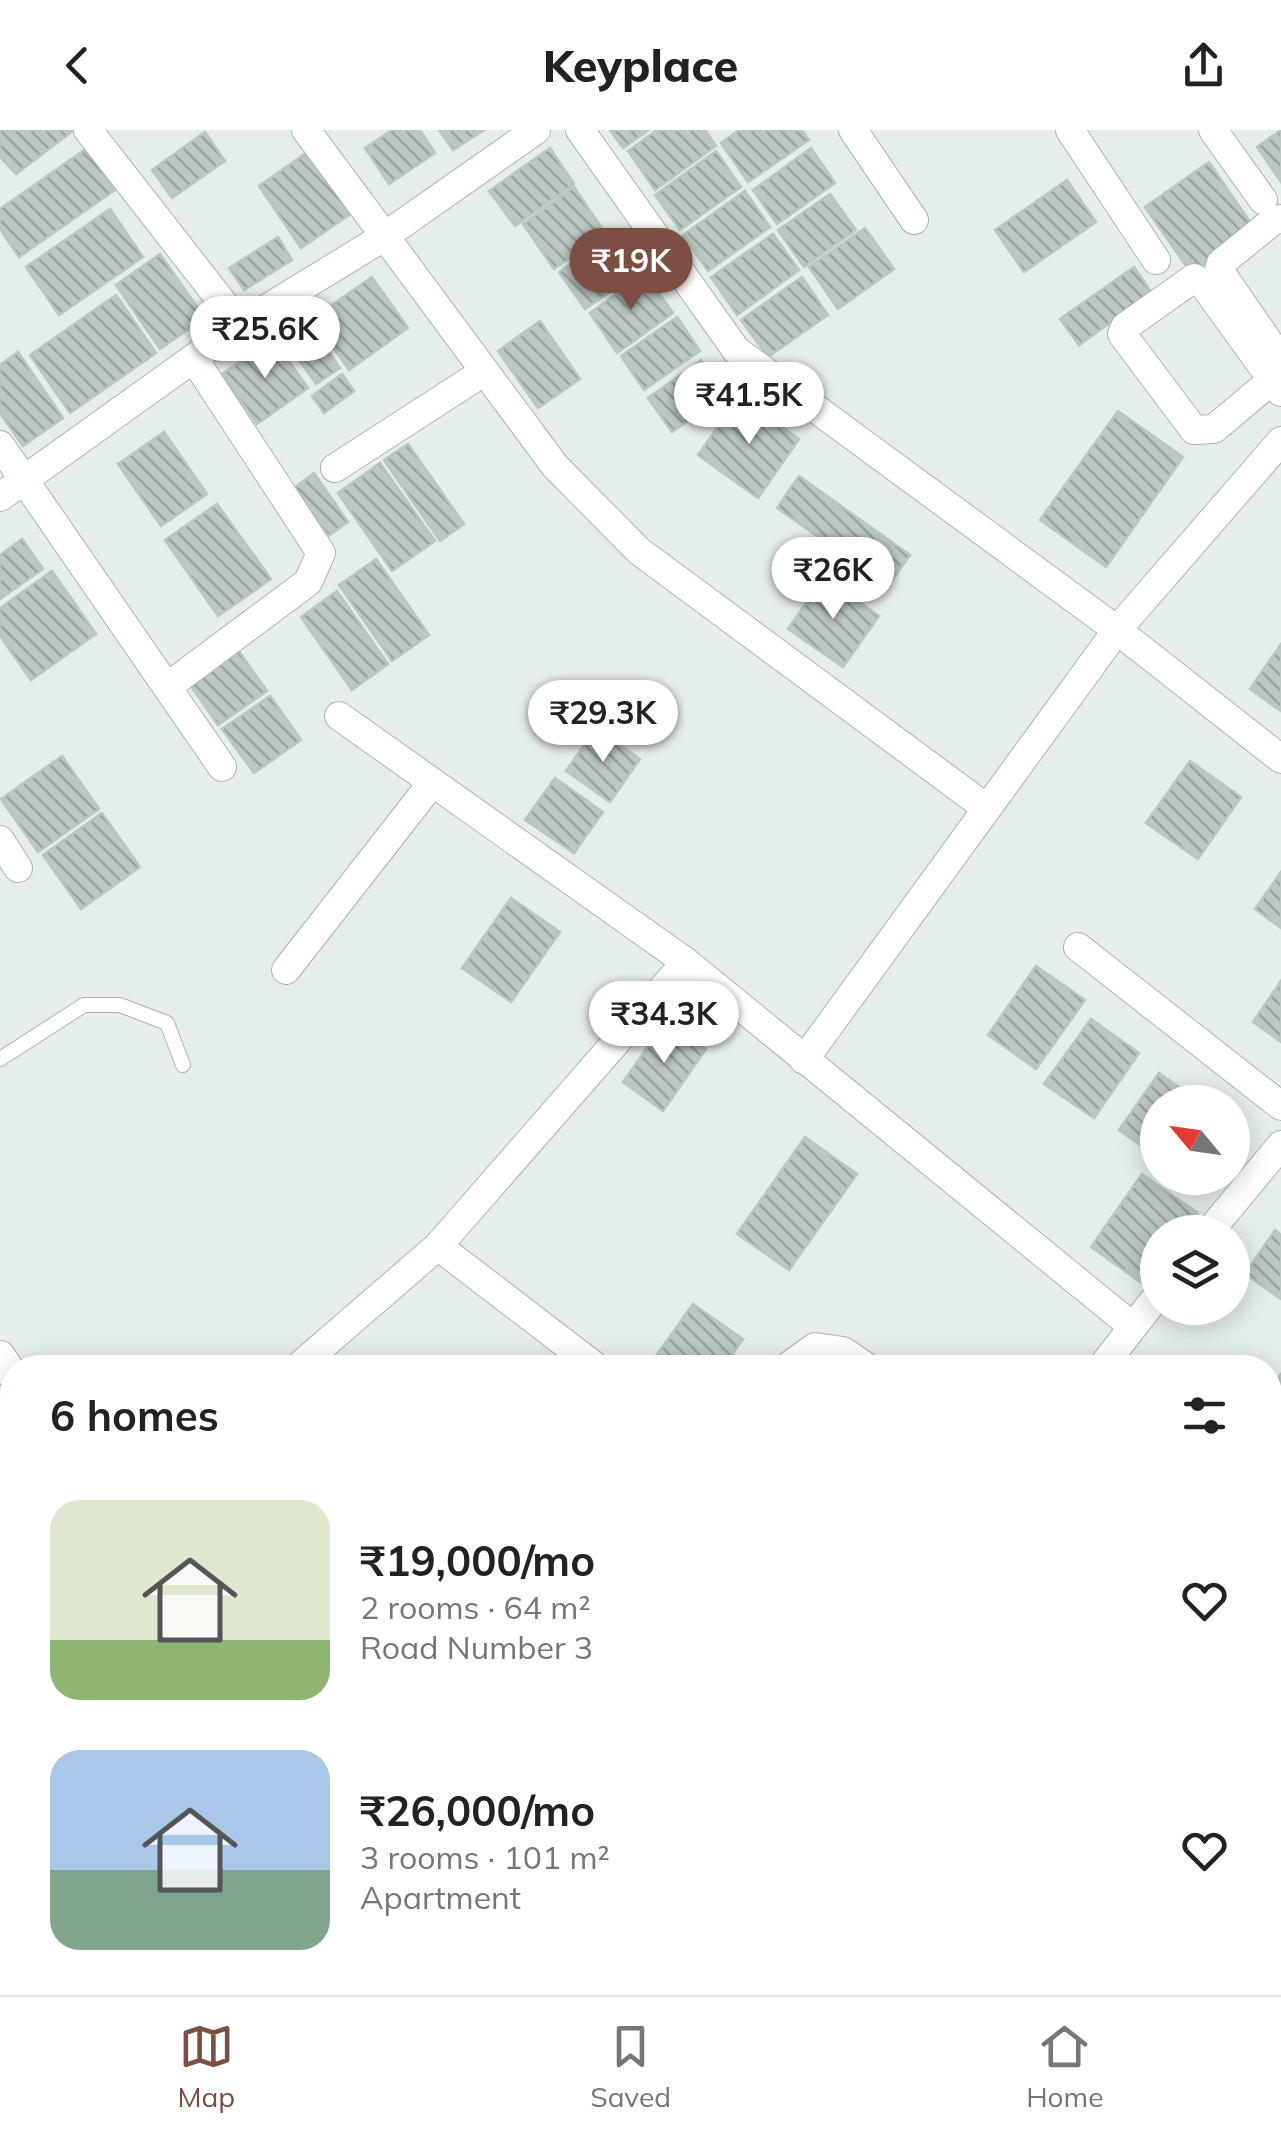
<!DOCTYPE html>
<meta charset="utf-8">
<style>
body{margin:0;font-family:Mulish,sans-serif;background:#f2f2f2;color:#222;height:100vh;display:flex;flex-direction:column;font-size:38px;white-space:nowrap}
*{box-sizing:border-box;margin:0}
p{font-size:32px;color:#767676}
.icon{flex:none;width:55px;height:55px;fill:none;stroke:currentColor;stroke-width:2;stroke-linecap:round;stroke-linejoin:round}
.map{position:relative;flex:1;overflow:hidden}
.drawer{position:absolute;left:0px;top:1225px;width:1282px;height:640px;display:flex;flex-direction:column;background:#fff;border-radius:40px 40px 0 0;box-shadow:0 5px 25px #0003}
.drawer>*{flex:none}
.needle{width:65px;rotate:299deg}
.fabs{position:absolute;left:1140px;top:955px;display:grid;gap:20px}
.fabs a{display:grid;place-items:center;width:110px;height:110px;border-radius:50%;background:#fff;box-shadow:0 5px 25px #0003;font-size:50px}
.price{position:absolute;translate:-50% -85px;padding:0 22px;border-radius:35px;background:#fff;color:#222;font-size:32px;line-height:65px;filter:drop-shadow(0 2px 5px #0008)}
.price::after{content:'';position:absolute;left:50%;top:60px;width:30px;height:22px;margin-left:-15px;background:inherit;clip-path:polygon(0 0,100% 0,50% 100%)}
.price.selected{background:#7c4f42;color:#fff}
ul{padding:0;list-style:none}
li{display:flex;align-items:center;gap:30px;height:250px;padding:0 50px}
li span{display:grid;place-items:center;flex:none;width:280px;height:200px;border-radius:30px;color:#555}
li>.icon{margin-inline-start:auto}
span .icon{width:120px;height:120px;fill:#fffc;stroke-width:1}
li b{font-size:42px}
h2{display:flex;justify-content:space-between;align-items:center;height:120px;padding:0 50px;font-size:42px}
header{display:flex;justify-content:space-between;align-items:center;height:130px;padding:0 50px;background:#fff;font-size:45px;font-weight:800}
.tabs{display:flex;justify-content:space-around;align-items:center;height:140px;border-top:2px solid #e0e0e0;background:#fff;font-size:28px;color:#767676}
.tabs a{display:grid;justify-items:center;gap:5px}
.tabs .selected{color:#7c4f42}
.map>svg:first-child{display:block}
.building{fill:url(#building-back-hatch);stroke:#b8c7c1;stroke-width:2.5}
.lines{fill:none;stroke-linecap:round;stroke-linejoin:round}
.lane-casing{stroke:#a8b6b1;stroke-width:16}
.street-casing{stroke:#a8b6b1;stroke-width:30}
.secondary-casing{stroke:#a4b9b1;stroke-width:32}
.lane{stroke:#fff;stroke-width:14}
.street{stroke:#fff;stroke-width:28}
.secondary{stroke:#fff;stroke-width:30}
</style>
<header><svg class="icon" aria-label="back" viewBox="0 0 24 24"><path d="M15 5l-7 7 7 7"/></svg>Keyplace<svg class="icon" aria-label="share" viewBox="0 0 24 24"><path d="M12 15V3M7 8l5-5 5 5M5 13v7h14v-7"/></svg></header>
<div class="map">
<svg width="1281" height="1865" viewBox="0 0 1281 1865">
<defs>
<pattern id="building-back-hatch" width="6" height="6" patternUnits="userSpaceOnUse" patternTransform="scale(2.5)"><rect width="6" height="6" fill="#bbc8c3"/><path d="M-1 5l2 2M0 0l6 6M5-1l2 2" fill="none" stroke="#98a49f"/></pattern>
</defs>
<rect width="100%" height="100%" fill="#e5eeea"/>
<!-- building -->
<g class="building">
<polygon points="0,0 74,0 16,44 0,27"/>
<polygon points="392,0 420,0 435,23 389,54 365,18"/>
<polygon points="439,0 484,0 453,20"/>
<polygon points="610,0 649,0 623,18"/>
<polygon points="657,0 705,0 716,16 655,60 628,21"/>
<polygon points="739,0 802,0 809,10 748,52 721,13"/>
<polygon points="1281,0 1281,52 1257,17"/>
<polygon points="205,2 225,31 172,68 152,40"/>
<polygon points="87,18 115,60 19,127 0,99 0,79"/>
<polygon points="313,18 355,81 301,118 259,56"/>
<polygon points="550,18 574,54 515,96 489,61"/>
<polygon points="811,18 835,53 777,94 753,60"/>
<polygon points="716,21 741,57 680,100 655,65"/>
<polygon points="1209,32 1254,98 1191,143 1145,77"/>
<polygon points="1067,50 1096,92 1024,142 995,100"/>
<polygon points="574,57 605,103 554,139 523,94"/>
<polygon points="745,61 770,97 708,141 683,105"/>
<polygon points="830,64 856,100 804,137 778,100"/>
<polygon points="110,79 143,127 59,185 26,137"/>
<polygon points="865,98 894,139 838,179 809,137"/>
<polygon points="617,101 643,139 585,179 559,142"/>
<polygon points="773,104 799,140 737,185 711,147"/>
<polygon points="278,107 292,130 244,160 229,138"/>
<polygon points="160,124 205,188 160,219 116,155"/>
<polygon points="1134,137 1152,163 1079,215 1060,189"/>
<polygon points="645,143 673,183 617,223 590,183"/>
<polygon points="372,147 408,198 349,240 313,188"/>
<polygon points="802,147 828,185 768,227 741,190"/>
<polygon points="116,165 156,223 70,283 30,225"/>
<polygon points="677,187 700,221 644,260 621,226"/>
<polygon points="540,191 580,249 538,278 498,221"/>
<polygon points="308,192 340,238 316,254 284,208"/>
<polygon points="273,209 308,258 257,294 222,244"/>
<polygon points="18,222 63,288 23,316 0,283 0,235"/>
<polygon points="701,230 725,265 672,302 648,268"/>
<polygon points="342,244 354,261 324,283 312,266"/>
<polygon points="739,267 799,309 758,368 698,325"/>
<polygon points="1118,281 1183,327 1106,437 1040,390"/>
<polygon points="164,302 207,364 161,396 118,334"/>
<polygon points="408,314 464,394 440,411 384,330"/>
<polygon points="380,333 435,411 392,441 338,363"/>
<polygon points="314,343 348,392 328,406 294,358"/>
<polygon points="799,346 910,425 888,456 777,378"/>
<polygon points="217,374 271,449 218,486 165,410"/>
<polygon points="22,409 43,439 0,469 0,425"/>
<polygon points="376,429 429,505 392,531 339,455"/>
<polygon points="52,441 96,504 31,550 0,506 0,478"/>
<polygon points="824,447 879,486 843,537 788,499"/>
<polygon points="337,461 388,534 352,560 301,487"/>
<polygon points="1281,514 1281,581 1250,559"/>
<polygon points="236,517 267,561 218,595 188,552"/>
<polygon points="270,566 301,610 254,643 222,599"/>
<polygon points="596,598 640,629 610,672 566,641"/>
<polygon points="62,626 99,679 38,722 1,669"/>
<polygon points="1190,631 1241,667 1198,729 1146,693"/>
<polygon points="555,648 603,682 574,723 525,690"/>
<polygon points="102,683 140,737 81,779 43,725"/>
<polygon points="1281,742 1281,798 1255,779"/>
<polygon points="511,768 560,802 511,872 462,838"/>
<polygon points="1036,836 1085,870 1036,939 988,905"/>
<polygon points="1281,851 1281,912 1253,892"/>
<polygon points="1091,889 1139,923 1094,988 1044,954"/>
<polygon points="666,891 706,919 663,981 623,952"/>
<polygon points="1159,943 1187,963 1180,972 1158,972 1158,1004 1147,1020 1119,1000"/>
<polygon points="805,1007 857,1044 789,1140 737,1104"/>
<polygon points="1142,1044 1198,1083 1184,1102 1158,1102 1158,1140 1146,1156 1091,1117"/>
<polygon points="1275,1100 1281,1105 1281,1169 1245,1144"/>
<polygon points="693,1174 743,1209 723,1238 664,1238 653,1230"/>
<polygon points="1281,1244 1281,1307 1270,1300 1270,1260"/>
<polygon points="12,1392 12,1457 0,1467 0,1402"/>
<polygon points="0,1478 12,1494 12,1530 0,1540"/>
<polygon points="12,1539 12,1581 0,1565 0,1549"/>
<polygon points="954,1852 978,1852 995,1865 945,1865"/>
<polygon points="984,1852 1017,1852 1009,1865"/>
</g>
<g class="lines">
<defs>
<g id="lane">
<polyline points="0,929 84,875 120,875 167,893 183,935"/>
<polyline points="279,1852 290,1865"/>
<polyline points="141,1865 159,1852"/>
<polyline points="332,1865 352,1852"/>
</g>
<g id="street">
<polyline points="88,0 240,195"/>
<polyline points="306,0 555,336 639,421 985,677"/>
<polyline points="580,0 736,220 1117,500 1281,629"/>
<polyline points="853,0 914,90"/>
<polyline points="1070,0 1156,130"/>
<polyline points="1213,0 1263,70"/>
<polyline points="1281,89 1274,90 1221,133 1219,140 1281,230"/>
<polyline points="1272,250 1214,299 1194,300 1122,204 1125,197 1194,148 1203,154 1281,262"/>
<polyline points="0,315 222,637"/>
<polyline points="335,338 482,243"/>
<polyline points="0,367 240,195 382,108 536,0"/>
<polyline points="167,557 308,452 321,423 194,229"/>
<polyline points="339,586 686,832 1132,1196"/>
<polyline points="0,710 18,738"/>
<polyline points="1078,817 1281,976"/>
<polyline points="286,840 432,653"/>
<polyline points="804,930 1117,500 1281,311"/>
<polyline points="1209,1102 1281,1015"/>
<polyline points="438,1116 597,1238"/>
<polyline points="297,1238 438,1116 686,832"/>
<polyline points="786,1238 815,1217 843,1221 868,1238"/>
<polyline points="1101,1238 1158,1165"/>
<polyline points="1270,1316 1281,1324"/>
<polyline points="1270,1565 1281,1573"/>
<polyline points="0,1607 12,1621"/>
<polyline points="1270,1826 1281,1834"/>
<polyline points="587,1865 593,1852"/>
</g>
<g id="secondary">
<polyline points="0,1226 12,1244"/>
<polyline points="395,1852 402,1865"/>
</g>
</defs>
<!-- lane casing -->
<use href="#lane" class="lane-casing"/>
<!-- street casing -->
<use href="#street" class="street-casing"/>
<!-- secondary casing -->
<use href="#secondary" class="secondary-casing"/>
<!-- lane -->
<use href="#lane" class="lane"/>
<!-- street -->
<use href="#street" class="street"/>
<!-- secondary -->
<use href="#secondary" class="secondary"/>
</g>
</svg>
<div class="fabs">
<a><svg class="needle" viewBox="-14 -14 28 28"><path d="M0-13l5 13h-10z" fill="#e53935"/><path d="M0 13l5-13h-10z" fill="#767676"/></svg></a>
<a><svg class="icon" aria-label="layers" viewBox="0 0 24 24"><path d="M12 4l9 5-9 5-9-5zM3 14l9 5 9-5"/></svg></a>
</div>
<b class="price selected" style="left:631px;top:183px">₹19K</b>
<b class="price" style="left:265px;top:251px">₹25.6K</b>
<b class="price" style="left:749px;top:317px">₹41.5K</b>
<b class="price" style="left:833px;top:492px">₹26K</b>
<b class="price" style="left:603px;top:635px">₹29.3K</b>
<b class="price" style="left:664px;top:936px">₹34.3K</b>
<section class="drawer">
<h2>6 homes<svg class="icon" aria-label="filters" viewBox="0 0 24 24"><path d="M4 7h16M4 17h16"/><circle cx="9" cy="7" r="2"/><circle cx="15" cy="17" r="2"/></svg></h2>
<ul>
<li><span style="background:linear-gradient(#dfe7d0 70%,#8fb573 0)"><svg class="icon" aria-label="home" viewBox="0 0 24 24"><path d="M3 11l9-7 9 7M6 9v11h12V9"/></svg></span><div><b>₹19,000/mo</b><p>2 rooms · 64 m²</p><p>Road Number 3</p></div><svg class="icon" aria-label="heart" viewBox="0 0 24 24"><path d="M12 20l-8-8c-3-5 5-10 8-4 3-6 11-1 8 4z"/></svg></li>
<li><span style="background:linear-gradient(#a9c7e8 60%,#7fa58c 0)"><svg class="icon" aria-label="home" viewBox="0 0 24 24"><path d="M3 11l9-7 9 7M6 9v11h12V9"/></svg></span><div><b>₹26,000/mo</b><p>3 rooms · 101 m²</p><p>Apartment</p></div><svg class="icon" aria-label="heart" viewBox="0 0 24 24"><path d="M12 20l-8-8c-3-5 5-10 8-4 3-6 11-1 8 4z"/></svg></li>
</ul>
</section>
</div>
<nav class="tabs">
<a class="selected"><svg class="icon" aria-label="map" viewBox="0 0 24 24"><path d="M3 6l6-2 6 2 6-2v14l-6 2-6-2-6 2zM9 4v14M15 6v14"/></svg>Map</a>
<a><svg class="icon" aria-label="saved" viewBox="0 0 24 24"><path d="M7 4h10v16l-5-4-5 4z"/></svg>Saved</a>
<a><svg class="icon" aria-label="home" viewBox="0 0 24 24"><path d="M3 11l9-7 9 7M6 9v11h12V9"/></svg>Home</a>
</nav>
